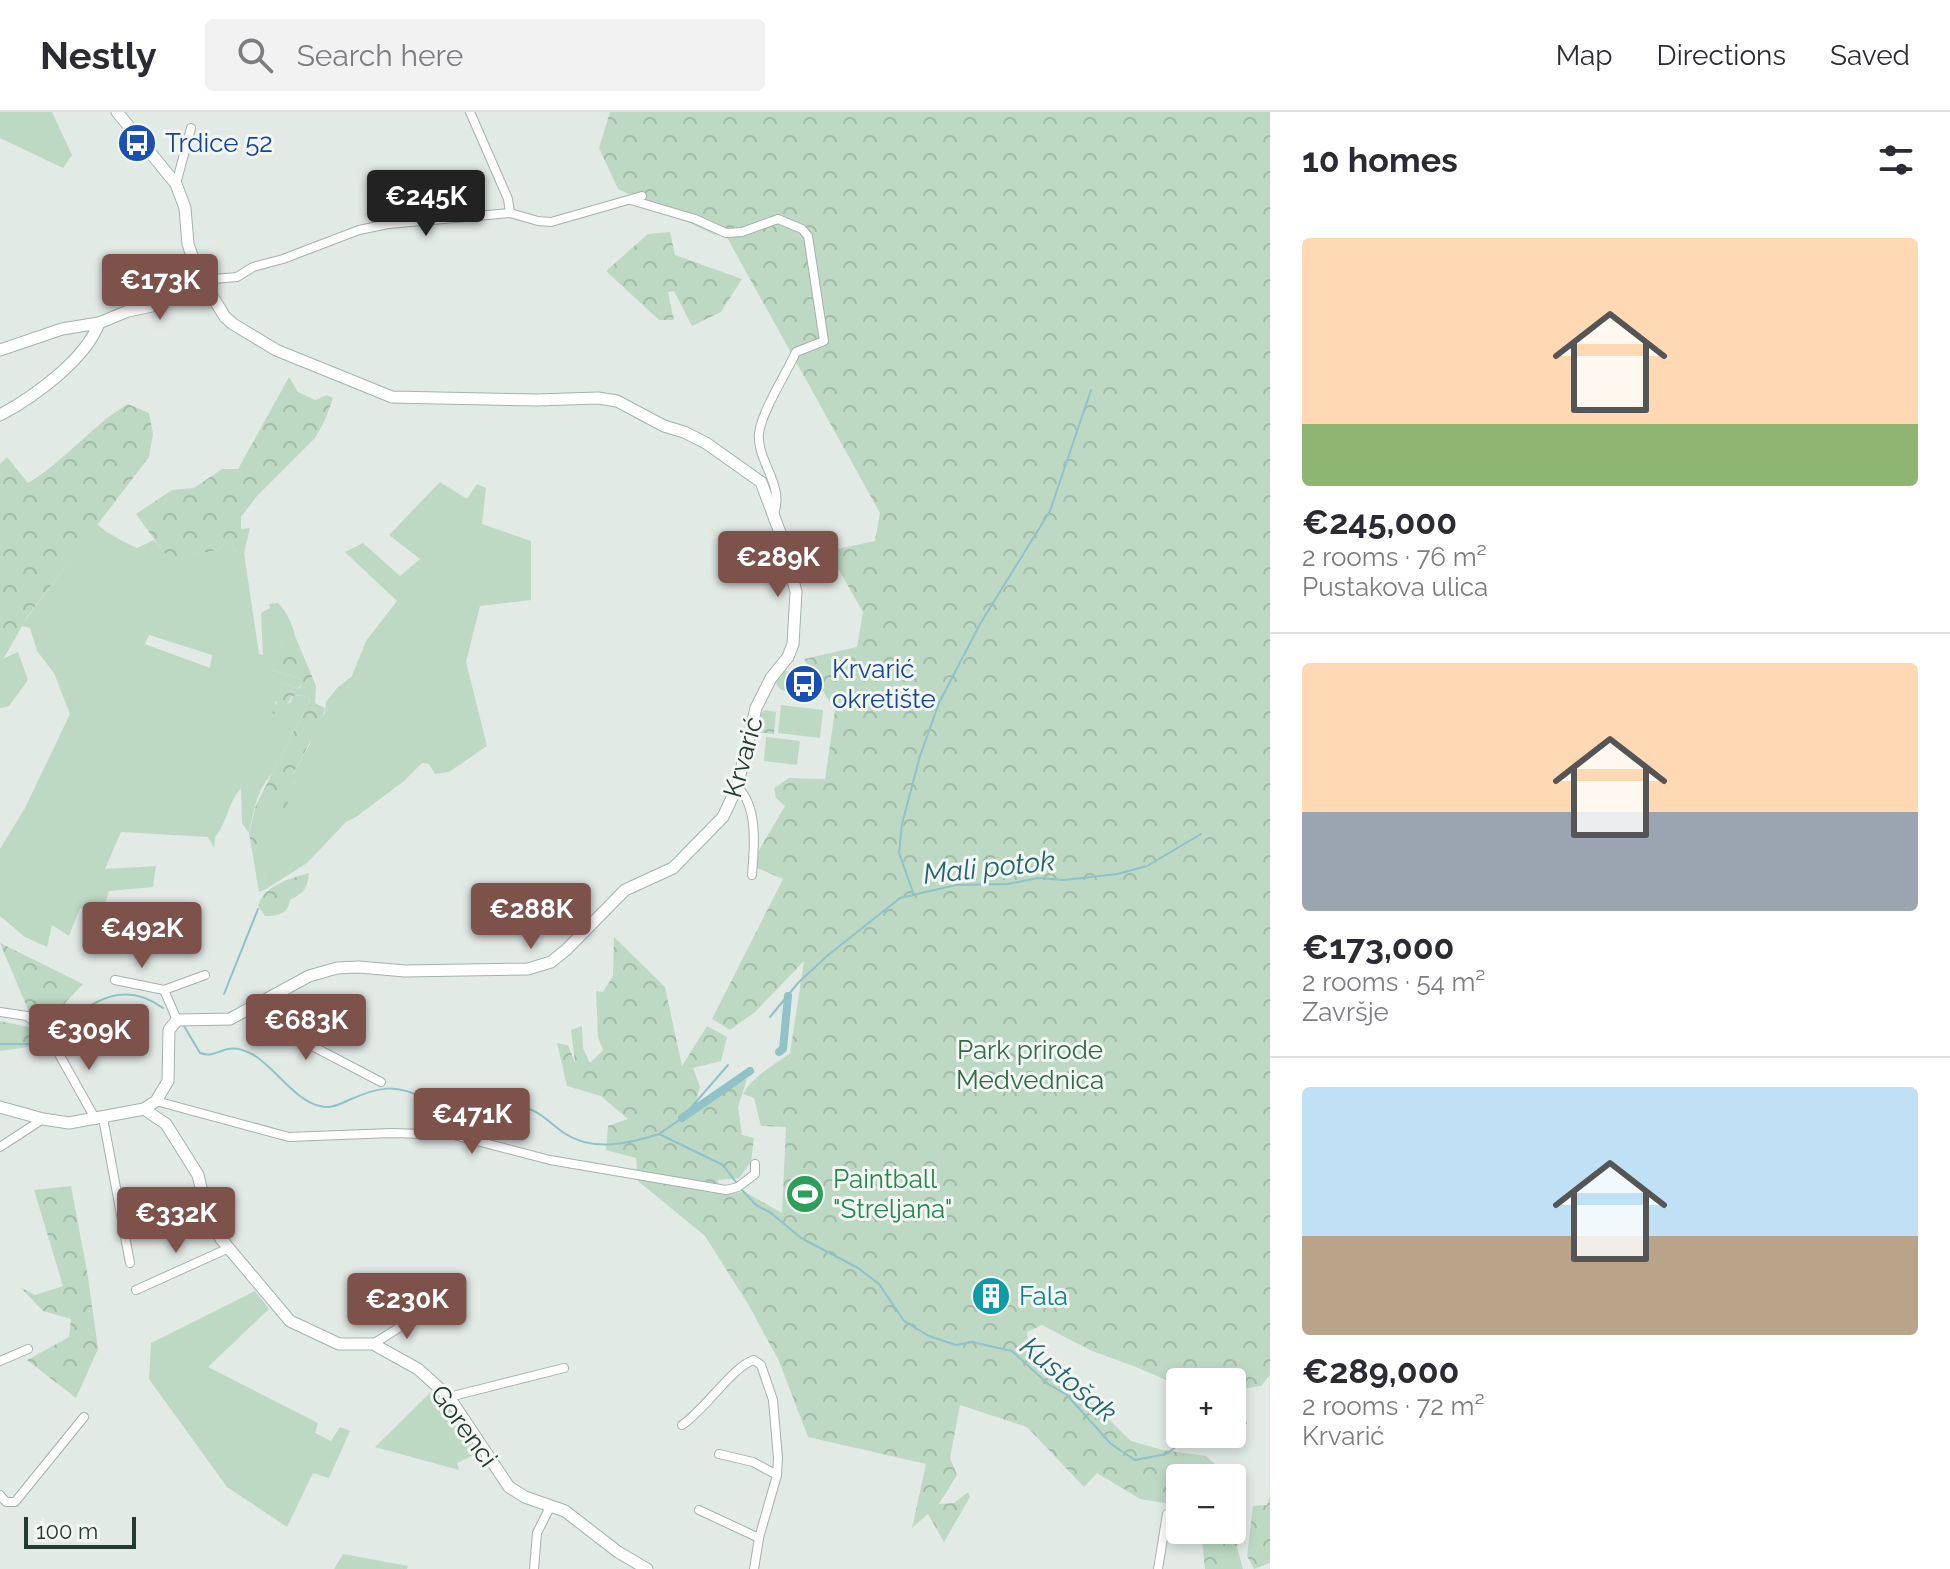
<!DOCTYPE html>
<meta charset="utf-8">
<style>
body{margin:0;font-family:Raleway,sans-serif;background:#f2f2f3;color:#2b2b33;height:100vh;display:flex;flex-direction:column;font-size:30px;white-space:nowrap}
*{box-sizing:border-box;margin:0}
p{font-size:26px;color:#7c7c81}
.icon{flex:none;width:44px;height:44px;fill:none;stroke:currentColor;stroke-width:2;stroke-linecap:round;stroke-linejoin:round}
.map{position:relative;flex:1;overflow:hidden}
.side{display:flex;flex-direction:column;background:#fff;width:680px}
.side>*{flex:none}
.controls{position:absolute;left:1166px;top:1256px;display:grid;gap:16px}
.controls a{display:grid;place-items:center;width:80px;height:80px;border-radius:8px;background:#fff;box-shadow:0 4px 12px #0003;font-size:40px}
.scale{position:absolute;left:24px;bottom:20px;width:112px;box-sizing:border-box;padding-left:8px;border:4px solid #243932;border-top:0;font-size:22px;line-height:28px;white-space:nowrap;color:#243932;-webkit-text-stroke:6px #f2f7f4;paint-order:stroke}
.price{position:absolute;translate:-50% -68px;padding:0 18px;border-radius:8px;background:#7d524b;color:#fff;font-size:26px;line-height:52px;filter:drop-shadow(0 2px 4px #0008)}
.price::after{content:'';position:absolute;left:50%;top:48px;width:24px;height:18px;margin-left:-12px;background:inherit;clip-path:polygon(0 0,100% 0,50% 100%)}
.price.on{background:#222;color:#fff}
ul{padding:0;list-style:none}
li{display:grid;align-content:center;gap:16px;height:424px;padding:0 32px}
li+li{border-top:2px solid #e1e1e2}
li span{display:grid;place-items:center;height:248px;border-radius:8px;color:#555}
li>.icon{margin-inline-start:auto}
span .icon{width:144px;height:144px;fill:#fffc;stroke-width:1}
li b{font-size:34px}
h2{display:flex;justify-content:space-between;align-items:center;height:96px;padding:0 32px;font-size:34px}
header{display:flex;align-items:center;gap:48px;box-sizing:border-box;height:112px;padding:0 40px;background:#fff;border-bottom:2px solid #e1e1e2}
header strong{font-size:38px}
nav{display:flex;gap:44px;margin-inline-start:auto;font-size:28px}
.search{width:560px;height:72px;background:#f2f2f3;display:flex;align-items:center;gap:20px;box-sizing:border-box;padding:0 28px;border-radius:8px;color:#7c7c81;font-size:30px}
main{display:flex;flex:1;min-height:0}
.map>svg:first-child{display:block}
.grass{fill:#bdd9c3;fill-rule:evenodd}
.forest{fill:url(#forest-crowns)}
.lines{fill:none;stroke-linecap:round;stroke-linejoin:round}
.stream{stroke:#90c2c8;stroke-width:2}
.canal{stroke:#90c2c8;stroke-width:8}
.street-casing{stroke:#a5b1ac;stroke-width:10}
.secondary-casing{stroke:#a2b4ad;stroke-width:13}
.street{stroke:#fff;stroke-width:8}
.secondary{stroke:#fff;stroke-width:11}
.labels{text-anchor:middle;stroke-width:6;stroke-linejoin:round;paint-order:stroke}
.transit-label{font-size:26px;fill:#164399;stroke:#f2f7f4;text-anchor:start}
.street-label{font-size:26px;fill:#243932;stroke:#f2f7f4}
.park-label{font-size:26px;fill:#336a46;stroke:#f2f7f4}
.leisure-label{font-size:26px;fill:#27864d;stroke:#f2f7f4;text-anchor:start}
.culture-label{font-size:26px;fill:#0d838f;stroke:#f2f7f4;text-anchor:start}
.water-label{font-size:28px;font-style:italic;fill:#26646d;stroke:#f2f7f4}
</style>
<header>
<strong>Nestly</strong>
<div class="search"><svg class="icon" aria-label="search" viewBox="0 0 24 24"><circle cx="10" cy="10" r="6"/><path d="M15 15l6 6"/></svg>Search here</div>
<nav><a>Map</a><a>Directions</a><a>Saved</a></nav>
</header>
<main>
<div class="map">
<svg width="1270" height="1457" viewBox="0 0 1270 1457">
<defs>
<pattern id="forest-crowns" width="20" height="18" patternUnits="userSpaceOnUse" patternTransform="scale(2)"><rect width="20" height="18" fill="#bdd9c3"/><path d="M2 6a3 3 0 1 1 6 0M12 15a3 3 0 1 1 6 0" fill="none" stroke="#a2bba8"/></pattern>
</defs>
<rect width="100%" height="100%" fill="#e2eae6"/>
<!-- grass -->
<g class="grass">
<polygon points="0,0 52,0 72,43 63,56 0,26"/>
<polygon points="440,370 467,387 477,372 486,376 482,412 531,429 531,488 480,494 466,550 487,634 449,660 435,662 429,652 422,651 404,669 356,705 346,710 307,751 266,777 256,714 264,693 296,671 292,669 292,663 310,632 314,618 325,601 326,590 337,576 352,564 366,529 397,489 345,440 363,431 400,464 420,447 389,423"/>
<path d="M97,412C108,422 124,430 137,436L154,428L165,442L189,443L219,438L225,429L232,430L234,439L244,441L259,542L263,543L261,501L270,496L269,492L278,491C287,500 292,511 295,524C281,529 272,543 268,557L303,568V572L297,577L282,570L276,586L275,596L290,591L293,584L302,583L310,588L272,662C257,676 253,702 249,721L242,711L241,676C227,692 228,710 215,725L214,736L208,725L121,720L105,757L156,754L153,775L109,779L102,803L80,796L69,824L52,813L47,835L25,825L0,804V737L25,696L70,602L54,561L37,539L30,516L21,514ZM149,523L212,543L210,556L145,532Z"/>
<polygon points="18,540 28,568 9,594 0,596 0,548"/>
<circle cx="786" cy="569" r="10"/>
<polygon points="781,593 823,598 820,626 778,621"/>
<polygon points="766,625 800,629 797,653 764,649"/>
<polygon points="255,1179 269,1197 208,1255 318,1311 315,1321 331,1329 340,1315 350,1319 329,1366 313,1361 287,1415 227,1375 149,1267 151,1231"/>
<polygon points="438,1276 480,1340 457,1351 459,1358 375,1335 434,1277"/>
<polygon points="343,1442 408,1454 407,1457 334,1457"/>
</g>
<!-- forest -->
<g class="forest">
<path d="M610,0H1270V1263L1261,1274L1232,1278V1270H1180V1274L1136,1255L1092,1239L1042,1213L1027,1220L1029,1241L1091,1290L1131,1329L1163,1338L1206,1344L1228,1364V1366H1180V1387L1171,1392L1140,1387L1097,1361L1084,1375L1027,1315L960,1293L950,1346L957,1363L939,1392L954,1391L968,1380L970,1385L944,1430L928,1402L912,1416L926,1352L808,1325L779,1249L748,1192L705,1124L638,1069L636,1046L606,1038L608,1014L628,1007L601,984L567,974L557,931L568,933L575,951L571,918L582,914L583,936L590,951L603,938L598,925L596,879L603,880L613,864L614,825L665,875L682,954L707,914L727,925L721,949L693,956L700,975L696,989L703,995L740,969L747,967L738,995L742,1023L754,1026L751,1050L739,1066L718,1068L720,1082L745,1080L782,1101L786,1015L761,1014L754,986L743,982C754,963 773,954 790,941L804,849L755,900L730,918L712,907L783,767L755,755L758,740L785,694L776,686L774,676L789,666L825,667L835,599L804,547L857,535L863,500L828,439L875,429L880,401L725,122L715,123L618,77L599,36Z"/>
<polygon points="670,120 675,143 742,167 721,200 692,214 674,179 668,180 674,208 659,208 606,159 648,122"/>
<polygon points="289,265 298,280 315,288 327,283 333,286 325,308 315,326 257,384 241,405 241,417 250,416 244,441 234,439 232,431 225,429 219,438 190,443 187,456 180,456 165,442 136,402 172,378 194,376 222,357 238,357"/>
<path d="M128,292L149,301L153,322L149,345L27,505L4,546L0,548V352L7,345L28,371C65,349 91,314 128,292Z"/>
<path d="M295,524L316,574L315,591L325,596C325,605 299,651 292,663V669L296,671L285,698L264,693L257,714L266,777L259,780L249,721L256,693L310,588L302,583L292,584L283,600L273,602L272,599L277,590L268,581L270,574L282,570L297,577L301,575L303,568L268,557L266,550L288,526Z"/>
<polygon points="765,598 776,600 774,622 753,620 758,605"/>
<path d="M309,761C308,776 303,782 290,788C288,802 278,804 265,804L258,794C263,774 291,766 309,761Z"/>
<polygon points="0,831 83,872 65,891 77,907 57,925 43,906 29,900"/>
<polygon points="0,909 38,917 50,932 0,939"/>
<polygon points="71,1074 88,1165 98,1237 76,1286 27,1248 69,1225 71,1207 43,1199 20,1175 35,1183 63,1174 34,1078"/>
<polygon points="1270,1383 1270,1451 1254,1457 1247,1444 1253,1394 1267,1393"/>
<polygon points="1232,1391 1241,1400 1237,1435 1243,1457 1205,1457 1201,1418 1232,1418"/>
</g>
<g class="lines">
<!-- stream -->
<g class="stream">
<polyline points="914,783 899,741 902,712 920,644 939,591 980,512 1050,399 1091,278"/>
<polyline points="224,882 258,797"/>
<polyline points="770,905 798,871 827,844 900,786 956,773 1008,772 1038,766 1064,768 1117,762 1147,754 1201,722"/>
<path d="M184,914L200,941C220,948 223,927 252,942C274,954 295,989 320,994C331,997 340,992 349,988C378,975 396,971 425,987L426,1002C444,1009 468,1007 487,1001C496,998 506,993 516,994C538,996 547,1009 564,1021C592,1040 629,1032 659,1022L723,1053L738,1073"/>
<path d="M51,921C87,895 119,864 163,896"/>
<polyline points="0,932 28,932 45,924"/>
<polyline points="659,1022 682,1006 728,953"/>
<polyline points="742,1078 756,1093 771,1101 801,1126 858,1156 879,1172 904,1209 929,1224 956,1233 972,1230 1012,1239 1048,1272 1067,1283 1111,1332 1135,1348 1166,1342 1194,1322"/>
<polyline points="1232,1308 1246,1311"/>
</g>
<!-- canal -->
<g class="canal">
<polyline points="779,940 783,937 788,884"/>
<polyline points="682,1006 750,959"/>
<polyline points="1232,1290 1242,1282"/>
</g>
<defs>
<g id="street">
<polyline points="470,0 508,87 510,101"/>
<polyline points="176,72 191,16"/>
<path d="M631,88L695,107L726,121L742,120L778,107L802,117L808,124L824,229L796,240C786,262 762,299 759,321C756,348 785,374 774,401"/>
<polyline points="203,171 213,167 237,165 253,155 283,147 359,118 388,112 510,101 538,109 551,110 642,84"/>
<path d="M737,675C759,694 754,738 752,763"/>
<polyline points="115,868 164,878 205,863"/>
<polyline points="164,878 177,908"/>
<polyline points="0,900 27,904 46,919 96,1008"/>
<polyline points="247,900 381,970"/>
<polyline points="156,989 289,1025 392,1021 454,1023 550,1048 726,1078 738,1075 755,1062 755,1052"/>
<polyline points="103,1006 130,1151"/>
<polyline points="0,1035 43,1007"/>
<polyline points="136,1178 229,1136"/>
<polyline points="373,1232 424,1200"/>
<polyline points="0,1249 28,1237"/>
<polyline points="449,1285 564,1256"/>
<path d="M682,1313C704,1299 734,1253 754,1248L761,1253L773,1288L778,1346L777,1363L759,1426L754,1457"/>
<polyline points="719,1342 753,1350 777,1363"/>
<polyline points="0,1383 6,1390 15,1390 84,1305"/>
<polyline points="699,1398 759,1426"/>
<polyline points="534,1457 537,1421 551,1393"/>
<polyline points="1158,1457 1167,1402"/>
</g>
<g id="secondary">
<polyline points="0,238 62,217 99,211 128,199 152,194 203,171"/>
<path d="M0,303C34,285 86,247 99,211"/>
<polyline points="0,995 43,1007 69,1011 144,997 156,989 168,969 169,918 177,908 230,907 309,864 337,856 359,855 405,859 528,857 551,850 566,838 625,778 673,756 723,705 737,675 756,596 771,566 788,545 793,532 796,480 782,426 761,370 706,331 684,320 664,314 617,289 598,286 537,288 392,285 276,238 233,212 225,205 198,161 188,132 185,96 176,72 117,0"/>
<polyline points="144,997 166,1012 198,1063 206,1097 221,1127 290,1209 339,1232 373,1232 418,1257 449,1285 509,1375 525,1385 565,1399 618,1440 647,1457"/>
</g>
</defs>
<!-- street casing -->
<use href="#street" class="street-casing"/>
<!-- secondary casing -->
<use href="#secondary" class="secondary-casing"/>
<!-- street -->
<use href="#street" class="street"/>
<!-- secondary -->
<use href="#secondary" class="secondary"/>
</g>
<!-- icons -->
<defs>
<symbol id="bus-disc" viewBox="-11 -11 22 22"><circle r="9.5" fill="#1a4fb4" stroke="#f2f7f4"/><path d="M-5-6H5V4H4V6H2V4H-2V6H-4V4H-5ZM-3.5-4V0h7V-4ZM-3.5 1.2v1.5H-2V1.2ZM2 1.2v1.5H3.5V1.2Z" fill="#fff"/></symbol>
<symbol id="stadium-disc" viewBox="-11 -11 22 22"><circle r="9.5" fill="#2e9e5b" stroke="#f2f7f4"/><path d="M0-5a6.5 5 0 1 0 0 10a6.5 5 0 1 0 0-10ZM-3.5-1.8h7v3.6h-7Z" fill="#fff"/></symbol>
<symbol id="building-disc" viewBox="-11 -11 22 22"><circle r="9.5" fill="#0f9aa8" stroke="#f2f7f4"/><path d="M-4-6H4V6H1V3H-1V6H-4ZM-2.5-4.3h1.7v1.8h-1.7ZM.8-4.3h1.7v1.8H.8ZM-2.5-1h1.7V.8h-1.7ZM.8-1h1.7V.8H.8Z" fill="#fff"/></symbol>
</defs>
<g fill-rule="evenodd">
<use href="#bus-disc" x="115" y="9" width="44" height="44"/>
<use href="#bus-disc" x="782" y="550" width="44" height="44"/>
<use href="#stadium-disc" x="783" y="1060" width="44" height="44"/>
<use href="#building-disc" x="969" y="1162" width="44" height="44"/>
</g>
<g class="labels">
<!-- transit labels -->
<g class="transit-label">
<text x="165" y="40">Trdice 52</text>
<text x="832" y="566">Krvarić<tspan x="832" dy="30">okretište</tspan></text>
</g>
<!-- street labels -->
<g class="street-label">
<text transform="translate(743 645) rotate(-74)" y="9">Krvarić</text>
<text transform="translate(464 1314) rotate(54)" y="9">Gorenci</text>
</g>
<!-- park labels -->
<g class="park-label">
<text x="1030" y="947">Park prirode<tspan x="1030" dy="30">Medvednica</tspan></text>
</g>
<!-- leisure labels -->
<g class="leisure-label">
<text x="833" y="1076">Paintball<tspan x="833" dy="30">"Streljana"</tspan></text>
</g>
<!-- culture labels -->
<g class="culture-label">
<text x="1019" y="1193">Fala</text>
</g>
<!-- water labels -->
<g class="water-label">
<text transform="translate(989 755) rotate(-6)" y="10">Mali potok</text>
<text transform="translate(1069 1267) rotate(40)" y="10">Kustošak</text>
</g>
</g>
</svg>
<div class="controls">
<a>+</a>
<a>−</a>
</div>
<div class="scale">100 m</div>
<b class="price on" style="left:426px;top:126px">€245K</b>
<b class="price" style="left:160px;top:210px">€173K</b>
<b class="price" style="left:778px;top:487px">€289K</b>
<b class="price" style="left:531px;top:839px">€288K</b>
<b class="price" style="left:142px;top:858px">€492K</b>
<b class="price" style="left:306px;top:950px">€683K</b>
<b class="price" style="left:89px;top:960px">€309K</b>
<b class="price" style="left:472px;top:1044px">€471K</b>
<b class="price" style="left:176px;top:1143px">€332K</b>
<b class="price" style="left:407px;top:1229px">€230K</b>
</div>
<section class="side">
<h2>10 homes<svg class="icon" aria-label="filters" viewBox="0 0 24 24"><path d="M4 7h16M4 17h16"/><circle cx="9" cy="7" r="2"/><circle cx="15" cy="17" r="2"/></svg></h2>
<ul>
<li><span style="background:linear-gradient(#ffd9b3 75%,#8fb573 0)"><svg class="icon" aria-label="home" viewBox="0 0 24 24"><path d="M3 11l9-7 9 7M6 9v11h12V9"/></svg></span><div><b>€245,000</b><p>2 rooms · 76 m²</p><p>Pustakova ulica</p></div></li>
<li><span style="background:linear-gradient(#ffd9b3 60%,#9aa5b1 0)"><svg class="icon" aria-label="home" viewBox="0 0 24 24"><path d="M3 11l9-7 9 7M6 9v11h12V9"/></svg></span><div><b>€173,000</b><p>2 rooms · 54 m²</p><p>Završje</p></div></li>
<li><span style="background:linear-gradient(#bfe0f5 60%,#b9a48a 0)"><svg class="icon" aria-label="home" viewBox="0 0 24 24"><path d="M3 11l9-7 9 7M6 9v11h12V9"/></svg></span><div><b>€289,000</b><p>2 rooms · 72 m²</p><p>Krvarić</p></div></li>
</ul>
</section>
</main>
